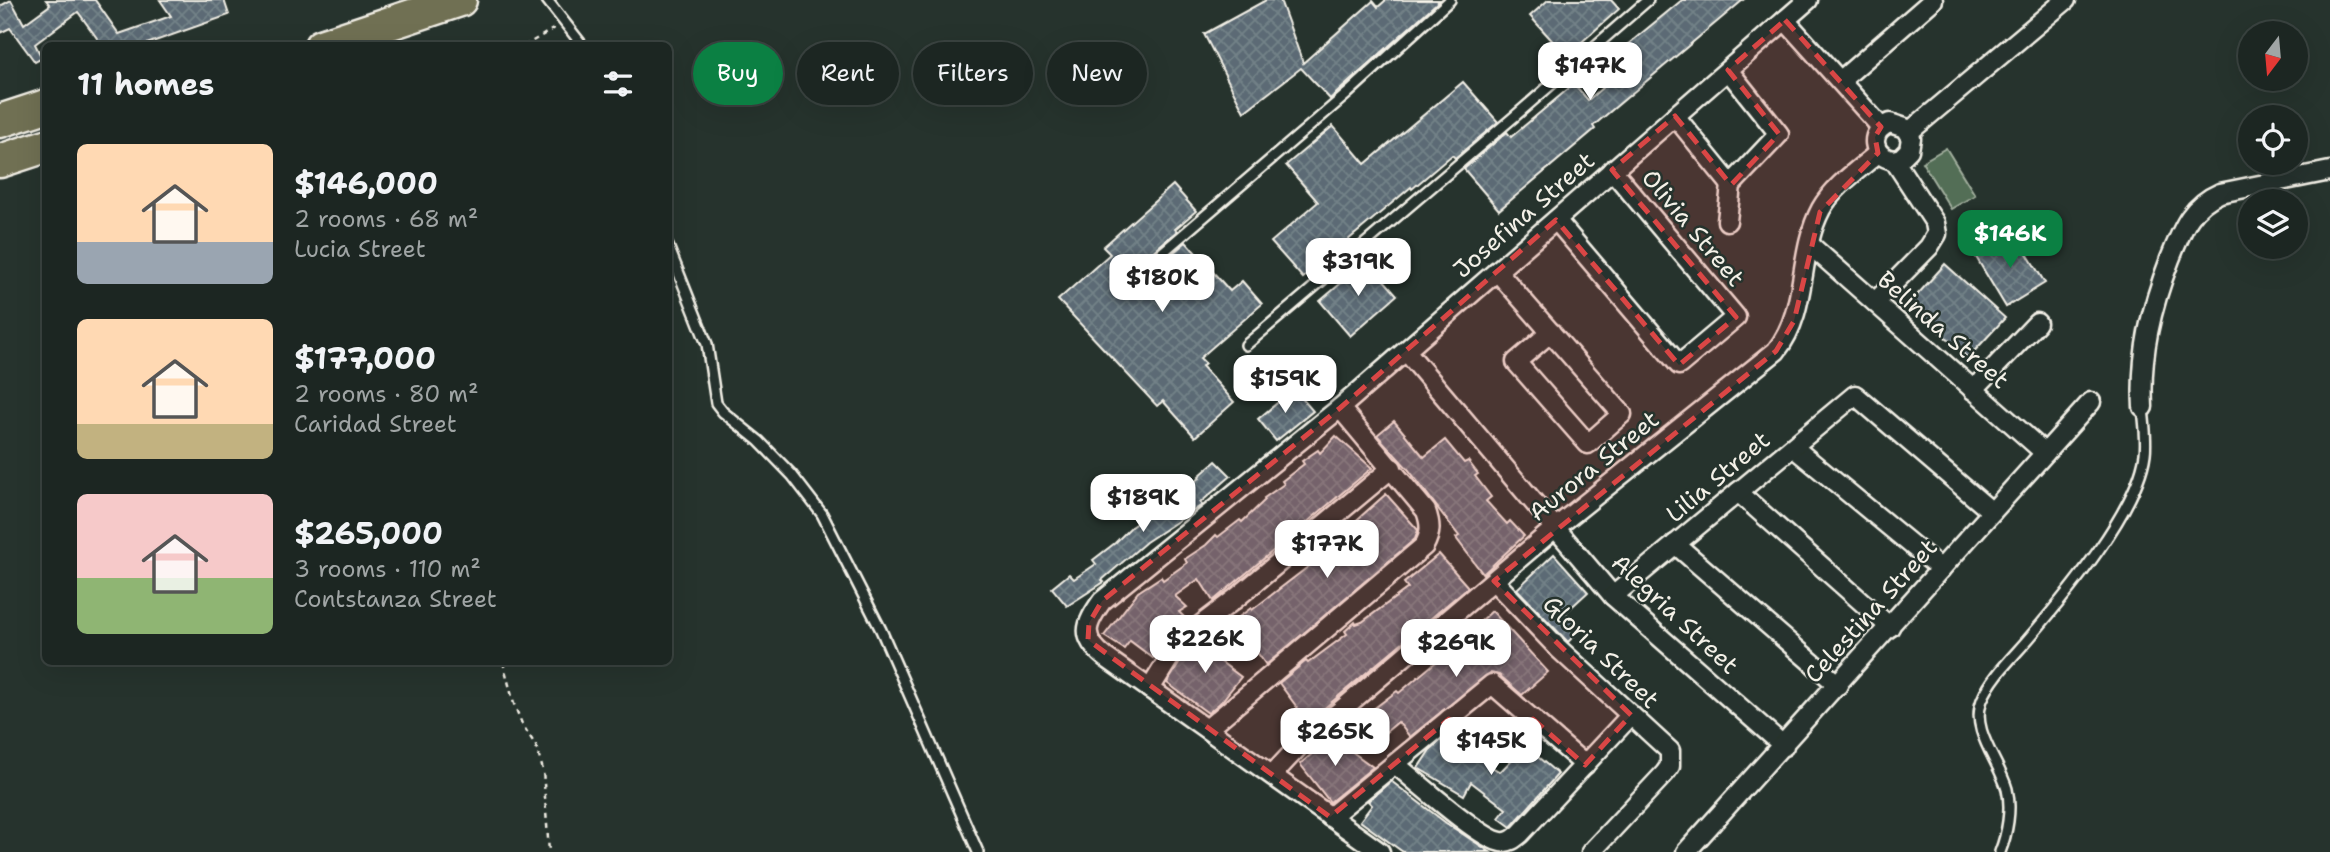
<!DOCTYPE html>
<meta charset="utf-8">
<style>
body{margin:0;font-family:"Shantell Sans",sans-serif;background:#29322f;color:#f1f3f6;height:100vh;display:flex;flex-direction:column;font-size:26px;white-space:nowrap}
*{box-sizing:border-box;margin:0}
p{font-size:23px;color:#a0a5a5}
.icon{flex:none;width:38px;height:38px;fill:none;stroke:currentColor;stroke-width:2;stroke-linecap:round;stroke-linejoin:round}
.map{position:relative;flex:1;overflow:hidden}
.drawer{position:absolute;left:42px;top:42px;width:630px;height:623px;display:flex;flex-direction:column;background:#1c2622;border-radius:10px;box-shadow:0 7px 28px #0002,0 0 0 2px #3a4340}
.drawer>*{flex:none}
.top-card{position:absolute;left:693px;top:42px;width:665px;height:63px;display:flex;gap:14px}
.needle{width:46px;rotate:196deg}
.fabs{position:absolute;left:2238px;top:21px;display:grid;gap:14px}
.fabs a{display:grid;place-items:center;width:70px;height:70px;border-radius:50%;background:#1c2622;box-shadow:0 7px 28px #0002,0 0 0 2px #3a4340;font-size:35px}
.price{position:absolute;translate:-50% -60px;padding:0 16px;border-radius:14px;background:#fff;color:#222;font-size:23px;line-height:46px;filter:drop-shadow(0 2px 4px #0008)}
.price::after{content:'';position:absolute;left:50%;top:42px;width:21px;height:16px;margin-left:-10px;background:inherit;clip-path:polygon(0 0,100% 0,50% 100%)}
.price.on{background:#0b8043;color:#fff}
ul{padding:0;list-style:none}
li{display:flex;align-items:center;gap:21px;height:175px;padding:0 35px}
li span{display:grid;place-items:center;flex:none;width:196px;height:140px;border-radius:10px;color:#555}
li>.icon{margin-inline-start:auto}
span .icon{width:84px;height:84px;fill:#fffc;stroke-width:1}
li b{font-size:30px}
h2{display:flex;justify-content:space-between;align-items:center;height:84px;padding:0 35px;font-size:30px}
.pill{padding:0 24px;border-radius:32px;background:#1c2622;box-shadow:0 7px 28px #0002,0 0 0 2px #3a4340;font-size:24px;line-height:63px}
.pill.on{background:#0b8043;color:#fff}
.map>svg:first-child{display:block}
.pitch{fill:#526e56;stroke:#a3b09f;stroke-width:2}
.building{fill:url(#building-cross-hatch);stroke:#f4f1e8;stroke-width:2}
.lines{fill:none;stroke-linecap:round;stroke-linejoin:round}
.lane-casing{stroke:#f4f1e8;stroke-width:14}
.street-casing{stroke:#f4f1e8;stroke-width:23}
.highway-casing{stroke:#f4f1e8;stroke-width:37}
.path{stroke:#f4f1e8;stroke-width:2.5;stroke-dasharray:5 5;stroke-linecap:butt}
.lane{stroke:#26332d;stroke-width:9}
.street{stroke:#26332d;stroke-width:18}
.highway{stroke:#706f52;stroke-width:32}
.marked{fill:#da4645;fill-opacity:0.2;stroke:#da4645;stroke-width:5;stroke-dasharray:14 9;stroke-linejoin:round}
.labels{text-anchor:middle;stroke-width:5;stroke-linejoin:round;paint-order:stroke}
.street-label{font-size:24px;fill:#f4f1e8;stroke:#26332d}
</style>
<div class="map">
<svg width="2330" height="852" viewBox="0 0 2330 852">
<defs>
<pattern id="building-cross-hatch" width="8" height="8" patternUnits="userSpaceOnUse" patternTransform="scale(1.75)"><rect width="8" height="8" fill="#5b6b74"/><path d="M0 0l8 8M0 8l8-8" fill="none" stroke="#738188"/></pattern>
</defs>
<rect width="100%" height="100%" fill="#26332d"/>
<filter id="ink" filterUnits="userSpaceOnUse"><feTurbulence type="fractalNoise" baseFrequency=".0143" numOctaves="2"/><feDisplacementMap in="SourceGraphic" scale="14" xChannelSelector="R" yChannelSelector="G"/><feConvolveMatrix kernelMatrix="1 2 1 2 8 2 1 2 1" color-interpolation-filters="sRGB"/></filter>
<g filter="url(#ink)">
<!-- pitch -->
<polygon class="pitch" points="1946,148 1975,195 1951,209 1922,162"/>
<!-- building -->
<g class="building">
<polygon points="11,0 24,24 50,5 46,0 95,0 119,34 171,16 160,0 224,0 229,15 141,46 92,46 92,43 99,41 78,12 35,44 42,58 35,62 10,28 0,33 0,6"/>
<polygon points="1266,0 1280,0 1303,63 1373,1 1378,7 1386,0 1440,0 1330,99 1301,68 1244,112 1204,34"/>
<polygon points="1548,0 1611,0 1619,9 1566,56 1530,16"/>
<polygon points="1682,0 1743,0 1593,126 1595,129 1499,210 1464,169 1507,132 1511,137 1574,84 1588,100 1609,82 1598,69"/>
<polygon points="1463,82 1498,122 1455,158 1452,155 1412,189 1411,187 1303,278 1271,242 1318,202 1286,165 1333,126 1365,164"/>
<polygon points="1173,185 1196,211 1175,229 1177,231 1137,265 1136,274 1140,277 1147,275 1186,242 1230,291 1242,281 1262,304 1200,358 1205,363 1202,366 1234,402 1195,437 1163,401 1157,406 1058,300 1110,254 1103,247"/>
<polygon points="2015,234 2045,283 2006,307 1976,257"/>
<polygon points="1367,261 1397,295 1350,336 1320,301"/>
<polygon points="1945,264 2005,318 1968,358 1909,304"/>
<polygon points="1294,389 1313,411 1276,441 1258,419"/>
<polygon points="1394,421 1424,457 1445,440 1464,463 1468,461 1478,474 1475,476 1491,497 1486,501 1507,524 1510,521 1524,536 1483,574 1456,538 1459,536 1408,469 1377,435"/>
<polygon points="1336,436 1372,468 1213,601 1199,579 1175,596 1187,607 1179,612 1188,621 1168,639 1153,658 1130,641 1124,649 1104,636 1138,592 1161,577 1163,580 1187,563 1185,559 1206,545 1216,535 1218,537 1240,520 1242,522 1265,500 1264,498 1284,484 1282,481 1304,464 1302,461 1318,450 1320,453"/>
<polygon points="1216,461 1231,476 1200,503 1202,505 1146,542 1102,580 1104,582 1067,606 1052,588 1069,574 1074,579 1096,564 1093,560 1115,543 1131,527 1200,478 1199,476"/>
<polygon points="1386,494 1418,530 1415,539 1266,665 1248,639 1240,644 1229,628 1237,623 1235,620 1251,608 1252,610 1335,546 1332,542"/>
<polygon points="1439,554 1468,587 1308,722 1279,683 1306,661 1308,663 1347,634 1345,631 1355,622 1356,624 1362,622 1408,588 1404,583"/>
<polygon points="1554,554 1588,592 1565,613 1581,629 1568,642 1517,589"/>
<polygon points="1492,611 1548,672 1522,695 1499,675 1490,673 1410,737 1398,722 1375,741 1351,726 1397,691 1399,693 1481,624 1480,622"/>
<polygon points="1217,635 1231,649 1216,658 1241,677 1221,702 1208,713 1167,683 1184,656"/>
<polygon points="1332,737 1373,767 1330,802 1300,764"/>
<polygon points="1445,737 1500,772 1525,746 1558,774 1511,827 1499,818 1506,809 1471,782 1464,795 1418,768 1430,750"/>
<polygon points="1391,781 1446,823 1490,852 1403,852 1360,821 1372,805 1368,801"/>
</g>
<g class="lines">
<defs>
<g id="lane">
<polyline points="547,0 583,46"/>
<polyline points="668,246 707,344 716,403 723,412 759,441 792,475 822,514 881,630 978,852"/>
<polyline points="1142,270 1347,94 1450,0"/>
<polyline points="1246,345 1515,116 1648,0"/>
<path d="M2000,852C2007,834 2012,809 2007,789C1999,761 1970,730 1982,700C1992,676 2014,656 2030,637C2066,595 2138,509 2145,454C2147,439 2144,422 2143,407"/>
</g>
<g id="street">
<polyline points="1785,20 1881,127"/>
<polyline points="1840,81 1933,0"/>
<polyline points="1675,116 1731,185"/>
<polyline points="1909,132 2066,0"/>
<polyline points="1556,220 1679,365 1736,317 1612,170"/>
<polyline points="1727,221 1731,185 1779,134 1728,70"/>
<polyline points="1809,244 2045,453"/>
<polyline points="1497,271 1622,414 1588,444 1516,362 1551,332"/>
<path d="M1875,302L1929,247L1937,234L1935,223L1894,160C1871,157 1868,131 1890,123L1905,128L1911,138L1909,150L1901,158L1894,160"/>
<polyline points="1406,351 1613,596 1784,746"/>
<polyline points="1973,390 2037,323"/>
<path d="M2143,407C2140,354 2151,308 2170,259C2182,230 2190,206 2220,193L2330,171"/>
<polyline points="1793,447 1941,569"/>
<polyline points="1738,492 1890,627"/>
<polyline points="1675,544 1838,685"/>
<polyline points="1494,581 1559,649 1670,751 1670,766 1665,773 1591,852"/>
<polyline points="1613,596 1855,395 1992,512"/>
<polyline points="1150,689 1176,647 1193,631 1235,599 1392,468"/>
<path d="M1449,719C1462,730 1481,755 1499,750L1533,719"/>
<path d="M1207,729L1424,546C1431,533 1431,525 1426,511L1340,408"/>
<path d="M1395,764C1415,780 1480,839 1501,842C1509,843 1514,839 1520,834L1631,715"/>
<path d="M1272,775L1300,745L1555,528L1776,351C1809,310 1797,254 1821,209C1834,186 1858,170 1878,153"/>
<polyline points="1330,817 1492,684 1585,765"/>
<path d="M1380,852L1105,657C1080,637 1085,625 1102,601L1340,408L1808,0"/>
<polyline points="1686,852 2091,402"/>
</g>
<g id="highway">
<polyline points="321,46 460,0"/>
<polyline points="0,121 46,106"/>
<polyline points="0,161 46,146"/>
</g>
</defs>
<!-- lane casing -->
<use href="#lane" class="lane-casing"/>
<!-- street casing -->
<use href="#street" class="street-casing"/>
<!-- highway casing -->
<use href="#highway" class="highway-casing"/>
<!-- path -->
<g class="path">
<polyline points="524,46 555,28"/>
<polyline points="503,662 514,704 522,724 536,746 543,770 549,852"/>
</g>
<!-- lane -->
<use href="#lane" class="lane"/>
<!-- street -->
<use href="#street" class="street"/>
<!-- highway -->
<use href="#highway" class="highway"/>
</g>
</g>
<!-- marked area -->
<path class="marked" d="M1785,20L1881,127L1875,137L1878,153L1820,212L1794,321L1776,351L1494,581L1631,715L1585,765L1533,719L1493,752L1449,719L1330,817L1088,640L1089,623L1102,601L1340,408L1556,220L1679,365L1736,317L1612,170L1675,116L1731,185L1779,134L1728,70Z"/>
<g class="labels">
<!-- street labels -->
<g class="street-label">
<text transform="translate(1524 215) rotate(-41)" y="8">Josefina Street</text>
<text transform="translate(1693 228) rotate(50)" y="8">Olivia Street</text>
<text transform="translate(1943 330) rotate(41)" y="8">Belinda Street</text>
<text transform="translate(1594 466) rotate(-39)" y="8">Aurora Street</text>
<text transform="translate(1718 477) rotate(-40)" y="8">Lilia Street</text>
<text transform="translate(1871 611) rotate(-48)" y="8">Celestina Street</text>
<text transform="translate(1675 614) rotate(43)" y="8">Alegria Street</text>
<text transform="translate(1601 652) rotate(44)" y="8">Gloria Street</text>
</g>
</g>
</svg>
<div class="fabs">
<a><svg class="needle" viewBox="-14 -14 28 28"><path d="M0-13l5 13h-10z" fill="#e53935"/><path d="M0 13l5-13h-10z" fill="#a0a5a5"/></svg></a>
<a><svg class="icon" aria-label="locate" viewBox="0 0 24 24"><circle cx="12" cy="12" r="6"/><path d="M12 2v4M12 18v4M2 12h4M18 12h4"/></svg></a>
<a><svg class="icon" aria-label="layers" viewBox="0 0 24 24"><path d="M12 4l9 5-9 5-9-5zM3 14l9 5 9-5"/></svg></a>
</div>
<b class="price" style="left:1590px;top:102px">$147K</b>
<b class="price on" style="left:2010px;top:270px">$146K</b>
<b class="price" style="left:1358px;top:298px">$319K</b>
<b class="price" style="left:1162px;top:314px">$180K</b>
<b class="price" style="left:1285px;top:415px">$159K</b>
<b class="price" style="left:1143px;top:534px">$189K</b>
<b class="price" style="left:1327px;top:580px">$177K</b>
<b class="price" style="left:1205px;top:675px">$226K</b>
<b class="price" style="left:1456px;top:679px">$269K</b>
<b class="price" style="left:1335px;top:768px">$265K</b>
<b class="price" style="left:1491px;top:777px">$145K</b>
<div class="top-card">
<a class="pill on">Buy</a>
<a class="pill">Rent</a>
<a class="pill">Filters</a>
<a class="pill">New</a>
</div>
<section class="drawer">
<h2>11 homes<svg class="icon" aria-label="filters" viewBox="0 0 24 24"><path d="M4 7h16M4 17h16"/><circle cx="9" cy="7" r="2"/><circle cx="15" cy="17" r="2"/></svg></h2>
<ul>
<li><span style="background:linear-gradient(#ffd9b3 70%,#9aa5b1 0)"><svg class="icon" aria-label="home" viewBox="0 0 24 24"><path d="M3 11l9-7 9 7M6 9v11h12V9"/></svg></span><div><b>$146,000</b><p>2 rooms · 68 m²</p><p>Lucia Street</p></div></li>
<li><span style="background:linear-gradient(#ffd9b3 75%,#c2b280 0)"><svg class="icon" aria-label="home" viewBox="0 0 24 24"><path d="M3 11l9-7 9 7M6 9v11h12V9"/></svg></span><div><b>$177,000</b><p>2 rooms · 80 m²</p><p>Caridad Street</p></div></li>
<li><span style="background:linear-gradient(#f6c9c9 60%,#8fb573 0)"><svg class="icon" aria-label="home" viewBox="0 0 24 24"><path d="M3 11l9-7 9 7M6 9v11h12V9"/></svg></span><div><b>$265,000</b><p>3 rooms · 110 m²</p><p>Contstanza Street</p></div></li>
</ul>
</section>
</div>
